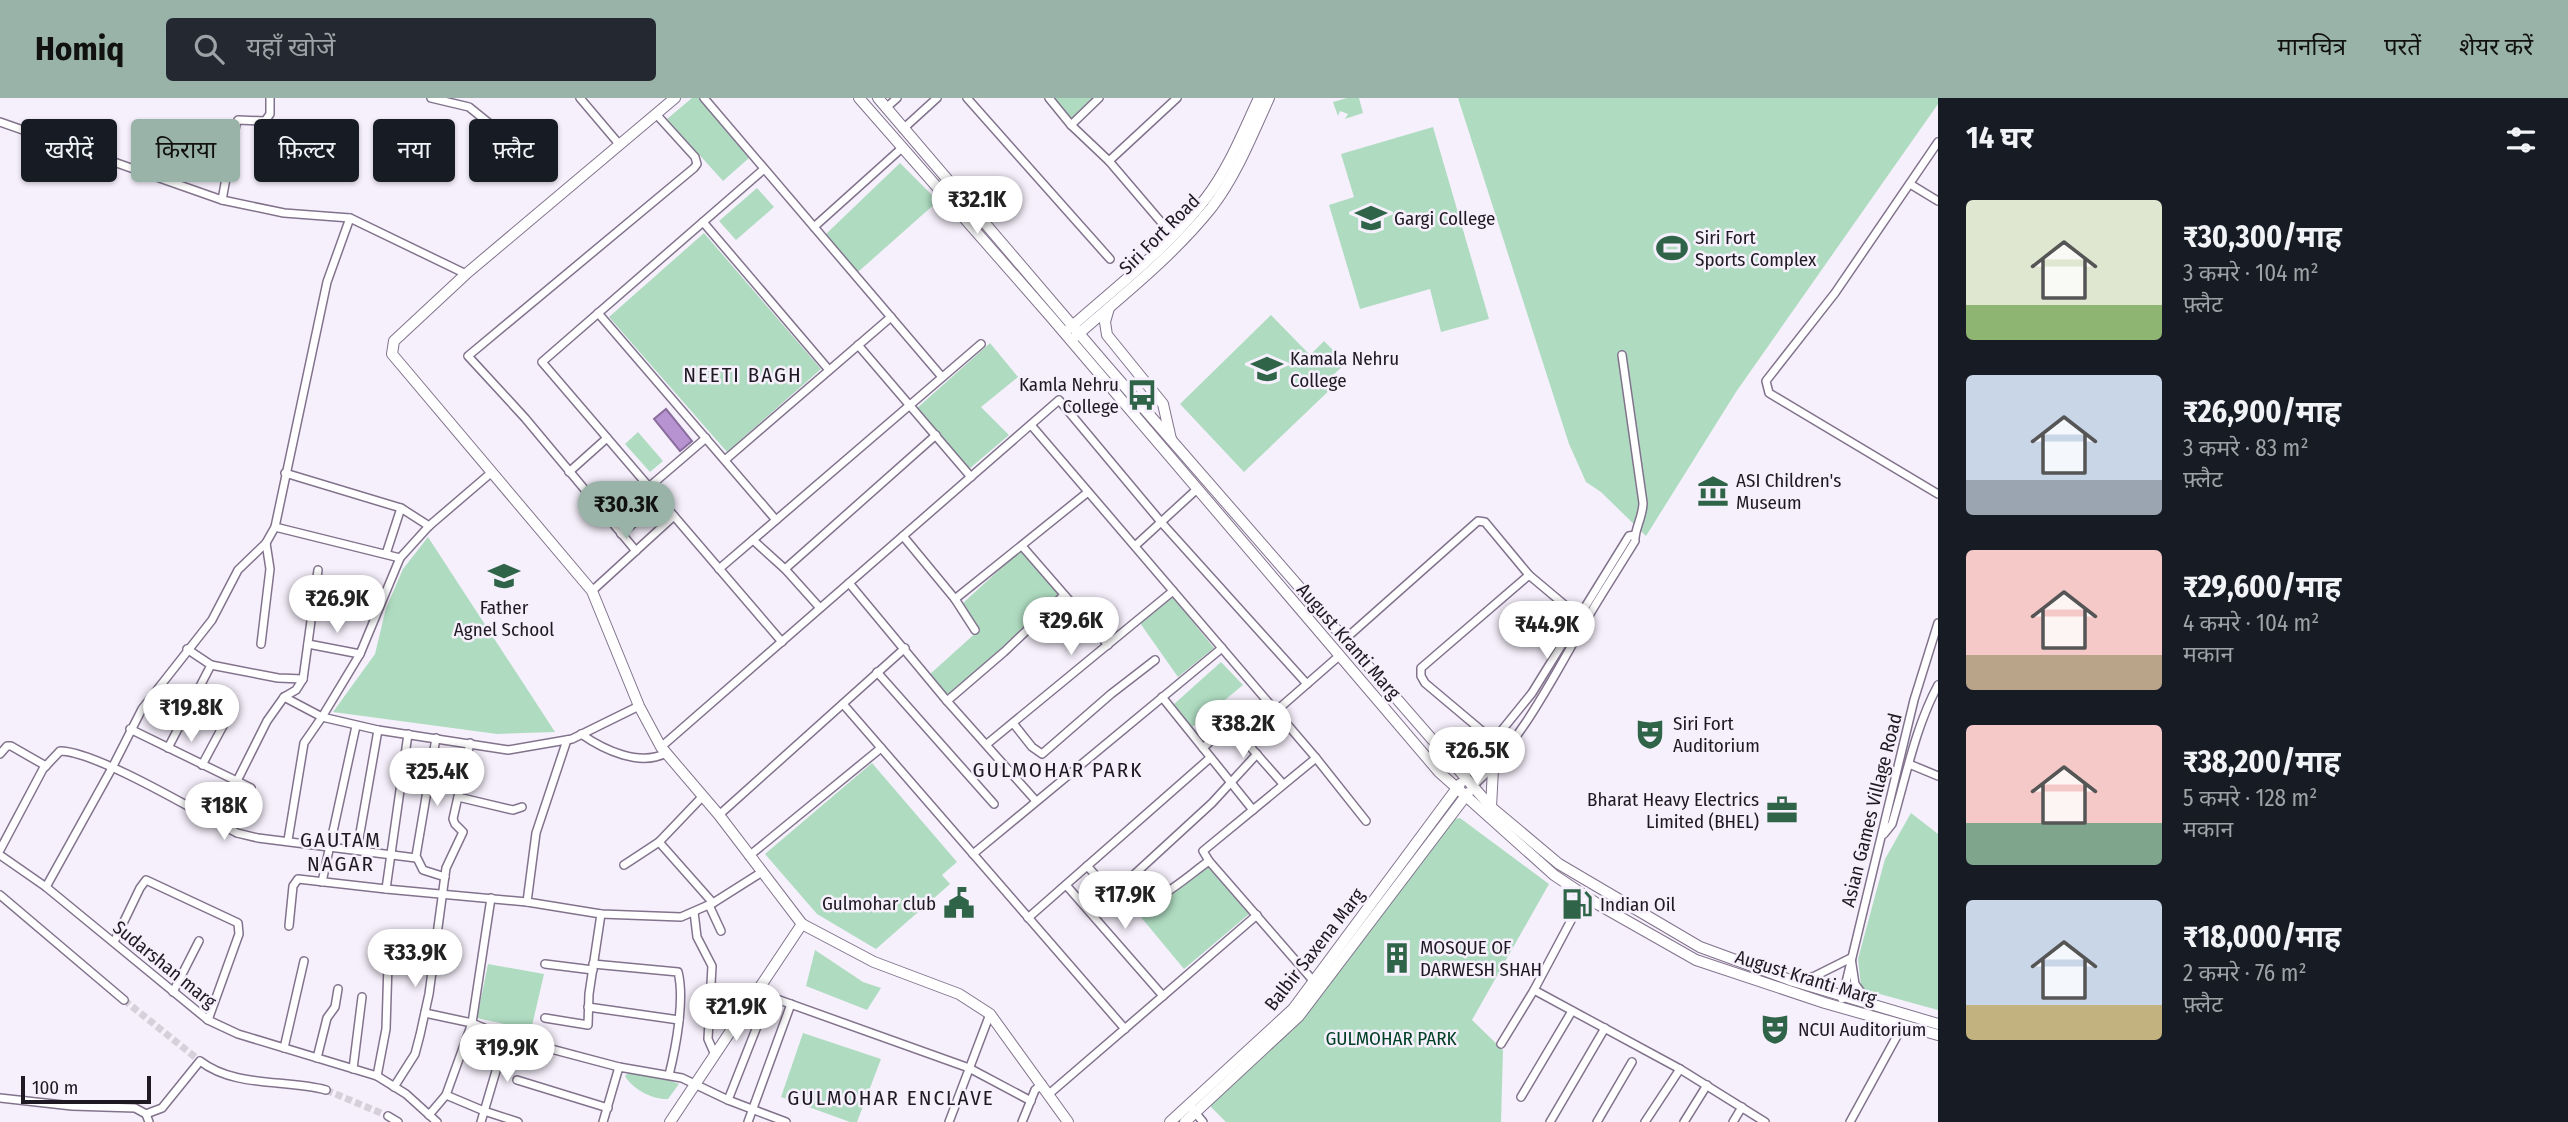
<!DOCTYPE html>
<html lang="hi">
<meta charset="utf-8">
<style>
body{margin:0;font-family:"Fira Sans Condensed","Noto Sans Devanagari",sans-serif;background:#242831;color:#f1f3f6;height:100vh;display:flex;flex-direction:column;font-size:26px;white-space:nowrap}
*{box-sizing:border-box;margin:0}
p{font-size:23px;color:#9ea1a6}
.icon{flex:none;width:38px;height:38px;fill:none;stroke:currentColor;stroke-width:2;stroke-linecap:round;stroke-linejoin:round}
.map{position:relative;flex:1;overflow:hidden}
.panel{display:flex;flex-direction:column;background:#171b24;width:630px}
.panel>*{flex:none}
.hud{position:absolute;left:21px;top:21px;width:665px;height:63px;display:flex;gap:14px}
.scale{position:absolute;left:21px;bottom:18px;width:130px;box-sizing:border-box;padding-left:7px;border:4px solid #1f1923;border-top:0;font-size:19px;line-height:24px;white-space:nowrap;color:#1f1923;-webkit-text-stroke:5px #f6f0fc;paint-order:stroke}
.price{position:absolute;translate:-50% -60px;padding:0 16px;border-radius:24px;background:#fff;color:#222;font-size:23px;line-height:46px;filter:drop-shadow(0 2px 4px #0008)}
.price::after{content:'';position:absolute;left:50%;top:42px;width:21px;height:16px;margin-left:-10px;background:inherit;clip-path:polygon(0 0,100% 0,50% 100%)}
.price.on{background:#9ab3a8;color:#111}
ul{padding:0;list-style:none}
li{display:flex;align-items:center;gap:21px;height:175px;padding:0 28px}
li span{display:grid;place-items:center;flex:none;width:196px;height:140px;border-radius:7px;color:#555}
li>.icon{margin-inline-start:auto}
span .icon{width:84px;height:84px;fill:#fffc;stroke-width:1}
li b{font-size:30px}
h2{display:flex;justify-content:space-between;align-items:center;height:84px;padding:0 28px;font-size:30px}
.chip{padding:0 24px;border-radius:7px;background:#171b24;box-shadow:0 2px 5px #0004;font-size:24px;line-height:63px}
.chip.on{background:#9ab3a8;color:#111}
header{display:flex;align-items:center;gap:42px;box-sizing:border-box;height:98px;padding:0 35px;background:#9ab3a8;color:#111}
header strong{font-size:33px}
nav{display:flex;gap:38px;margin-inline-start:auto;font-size:24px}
.search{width:490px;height:63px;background:#242831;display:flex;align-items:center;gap:18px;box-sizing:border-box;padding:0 24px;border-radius:7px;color:#9ea1a6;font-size:26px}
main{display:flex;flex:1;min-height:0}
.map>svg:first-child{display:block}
.green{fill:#afdcc1}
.water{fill:#b893d2;stroke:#8a6e9e;stroke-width:2}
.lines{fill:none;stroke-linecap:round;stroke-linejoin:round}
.street-tunnel{stroke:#d6d0db;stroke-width:7;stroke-dasharray:7 3.5;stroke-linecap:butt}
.street-casing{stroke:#82738d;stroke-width:10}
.secondary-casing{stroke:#82738d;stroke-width:12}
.street{stroke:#fff;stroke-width:7}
.secondary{stroke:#fff;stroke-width:10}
.labels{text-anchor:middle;stroke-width:5;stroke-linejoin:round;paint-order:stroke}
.poi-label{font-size:19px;fill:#1f1923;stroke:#f6f0fc;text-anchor:start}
.street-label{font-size:19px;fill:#1f1923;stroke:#f6f0fc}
.park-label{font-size:19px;fill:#004025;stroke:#f6f0fc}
.neighbourhood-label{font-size:21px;letter-spacing:2px;fill:#1f1923;stroke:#f6f0fc}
</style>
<header>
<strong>Homiq</strong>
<div class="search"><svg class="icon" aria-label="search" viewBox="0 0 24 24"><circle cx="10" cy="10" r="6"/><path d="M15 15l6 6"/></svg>यहाँ खोजें</div>
<nav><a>मानचित्र</a><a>परतें</a><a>शेयर करें</a></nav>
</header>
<main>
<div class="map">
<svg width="1938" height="1024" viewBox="0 0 1938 1024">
<rect width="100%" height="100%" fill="#f6f0fc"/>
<!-- green -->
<g class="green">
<polygon points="692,0 699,0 749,60 723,83 667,21"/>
<polygon points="1053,0 1092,0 1071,21"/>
<polygon points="1347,0 1359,0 1363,15 1345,21 1348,16 1340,13 1338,18 1333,4"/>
<polygon points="1458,0 1938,0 1938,6 1736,294 1646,438 1601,394 1586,384 1569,346"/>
<polygon points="1433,29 1489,221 1441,234 1430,191 1360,211 1329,107 1354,99 1341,56"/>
<polygon points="900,65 938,103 858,174 826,136"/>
<polygon points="757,90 774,109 736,142 719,123"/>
<polygon points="704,135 821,271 727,354 609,219"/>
<polygon points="1271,217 1310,257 1324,243 1346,265 1331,279 1337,285 1244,374 1180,306"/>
<polygon points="990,245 1018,279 981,309 1009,337 969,371 916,311"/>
<polygon points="638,334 663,363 650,374 625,346"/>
<polygon points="428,439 555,634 497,636 333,614 375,556 386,510 403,471"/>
<polygon points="1021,452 1059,497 947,600 929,577 980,531 963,505"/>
<polygon points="1172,498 1214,550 1178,579 1140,525"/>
<polygon points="1221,564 1243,587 1191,630 1173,607"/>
<polygon points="872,665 957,764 942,777 950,786 876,851 817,816 765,756"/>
<polygon points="1911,715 1938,736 1938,912 1865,892 1861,888 1858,861 1885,761"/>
<polygon points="1460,720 1549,786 1472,922 1503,952 1501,1024 1226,1024 1211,1009 1210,1003 1310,908 1454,721"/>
<polygon points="1207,768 1249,816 1184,871 1140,818"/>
<polygon points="815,852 863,884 881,890 867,912 806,888"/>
<polygon points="488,866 544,876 531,932 477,920"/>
<polygon points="803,935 881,961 857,1024 850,1024 781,999"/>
<path d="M634,969L679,986L668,1001C653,1002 632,991 625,978Z"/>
</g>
<!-- water -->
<polygon class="water" points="666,311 692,343 680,353 654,321"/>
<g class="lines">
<!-- street-tunnel -->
<g class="street-tunnel">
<polyline points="124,902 200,963"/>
<polyline points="326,992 388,1018"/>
</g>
<defs>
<g id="street">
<polyline points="431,0 469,9 490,26 515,37"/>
<polyline points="580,0 619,46"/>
<polyline points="704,0 942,279"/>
<polyline points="967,0 1110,161"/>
<polyline points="1049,0 1071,27 1109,63 1173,138"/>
<polyline points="886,10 897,0"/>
<polyline points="0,24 222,102 284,115 350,120 466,176"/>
<polyline points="1071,27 1099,0"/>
<polyline points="903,31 937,0"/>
<polyline points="1938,44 1835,195 1766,283 1769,295 1938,396"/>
<polyline points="1109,63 1177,0"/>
<polyline points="764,71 542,264 782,544"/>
<polyline points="1910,86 1938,103"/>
<polyline points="222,102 236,26 238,22 265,23 270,16 270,0"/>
<polyline points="703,124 829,272"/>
<polyline points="814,129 903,49"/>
<polyline points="598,215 776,422"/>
<polyline points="858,247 971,379"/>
<polyline points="1031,327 1316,660 1366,723"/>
<polyline points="725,362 891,219"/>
<polyline points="492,374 429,428 400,460 360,556 322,619 378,632 508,652 572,641 639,608"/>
<polyline points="569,374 607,340"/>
<polyline points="285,375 401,410 429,428"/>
<polyline points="649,389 706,340"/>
<polyline points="275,429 400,460"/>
<polyline points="621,436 660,402"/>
<polyline points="903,438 955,501 975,532"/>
<polyline points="753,442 785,471 820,510"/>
<polyline points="1022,448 1108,547"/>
<polyline points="1135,448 1196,392"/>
<polyline points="636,453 525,320 468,258 694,70 697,66 695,59 656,16"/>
<polyline points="386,456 401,410"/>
<polyline points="719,471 981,246"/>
<polyline points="785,471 936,337"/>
<polyline points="849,485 947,603 1036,703"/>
<polyline points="592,493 674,418"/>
<polyline points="955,501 1088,394"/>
<polyline points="1344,542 1478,423 1485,424 1529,477 1585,524"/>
<polyline points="261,546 270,471 266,445"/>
<polyline points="308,546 360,556"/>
<polyline points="211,567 278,580 303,581"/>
<polyline points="877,574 994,706"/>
<polyline points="284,599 296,592 303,581 318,472"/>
<polyline points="1162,599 1253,712"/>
<polyline points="947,603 1004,554 1064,497"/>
<polyline points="843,606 1125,931"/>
<polyline points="1276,613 1339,558"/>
<polyline points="1013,625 1032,649 1042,656 1111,596 1155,562"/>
<polyline points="130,631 251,690"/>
<path d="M581,636C604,652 640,669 666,655"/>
<polyline points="436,640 416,758 423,772 445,779"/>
<polyline points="1494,643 1425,585 1421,578 1421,570 1529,477"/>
<polyline points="987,646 1173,493"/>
<polyline points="661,649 1059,302 1161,424 1307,586"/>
<polyline points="168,650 211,567 187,551"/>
<polyline points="1203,650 1226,629 1232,628 1283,686"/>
<polyline points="0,656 7,648 11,648 46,668"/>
<polyline points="1909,666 1938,678"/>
<polyline points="202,667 231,613"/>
<polyline points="1464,679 1532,595 1629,438 1635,437"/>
<polyline points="237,683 267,623 284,599 322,619 304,645 288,742"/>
<path d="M1472,689C1521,644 1551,583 1584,526C1600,498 1618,471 1635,443C1634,432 1643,419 1643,405L1622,257"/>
<polyline points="458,699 513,712 522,709"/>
<polyline points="719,717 905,550"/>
<path d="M1884,736L1892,726C1906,679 1915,630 1938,587"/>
<polyline points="659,744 713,805"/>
<path d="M0,752L43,671L60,653C96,653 199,715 237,735L258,740L416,760"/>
<polyline points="357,752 378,632"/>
<polyline points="973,756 1222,550"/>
<polyline points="0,757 46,789 208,922 238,936 377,978 406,996 437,1024"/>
<polyline points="749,758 881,650"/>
<polyline points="624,767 659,744 703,698"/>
<path d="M1087,768C1098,779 1109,796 1123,803C1147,818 1188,777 1209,763"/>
<polyline points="322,784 356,628"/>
<polyline points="1066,787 1163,898"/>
<polyline points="46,789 112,670 142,611 212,522 238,472 266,445 275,429 327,184 350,120"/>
<polyline points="386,791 408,636"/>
<polyline points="1114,795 1212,705 1257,656"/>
<polyline points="0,797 124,902"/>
<polyline points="527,804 536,735 567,642"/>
<polyline points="709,807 721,833"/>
<polyline points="694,814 697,839 712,868 708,941 715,957"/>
<polyline points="1028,820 1210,660"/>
<polyline points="289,828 293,788 298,781 386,791 527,804 601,816 681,819 713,805 762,774"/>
<polyline points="114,844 140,790 146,782 238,825 239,836 208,922"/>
<polyline points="545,866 593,872"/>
<path d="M593,866L678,874C685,901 676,949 669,977"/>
<polyline points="1794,883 1815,878 1851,860 1855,886 1868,904"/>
<polyline points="1316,886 1209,763 1203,753 1316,660"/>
<polyline points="1534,892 1584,798"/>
<polyline points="173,894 199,843"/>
<polyline points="757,894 969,970 1031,1003"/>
<polyline points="1842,901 1914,602 1938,525"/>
<polyline points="588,909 679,922"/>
<polyline points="425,915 472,925 506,939 619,969"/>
<polyline points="545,920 588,927 589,896 601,816"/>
<polyline points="1501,946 1534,892 1680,971 1765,1024"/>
<polyline points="284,950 304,863"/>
<polyline points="317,960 327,920 335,909 338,891"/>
<polyline points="353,971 362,899"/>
<polyline points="377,978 386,931 388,865"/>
<polyline points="517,982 608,1010"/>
<polyline points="394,989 415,956 420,937 429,896 446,770 463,734 455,726 453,721 470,645"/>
<polyline points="1049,996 1257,817"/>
<polyline points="446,997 472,925 491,800"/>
<polyline points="1521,999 1572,913"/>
<polyline points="0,1000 72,1008 135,1010 146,1016 149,1024"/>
<polyline points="728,1002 769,898"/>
<polyline points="1189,1007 1203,1024"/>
<path d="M146,1016L162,1010L200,963C235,990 285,981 326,992"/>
<polyline points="429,1017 446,997 484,1013 518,1024"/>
<polyline points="388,1018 398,1024"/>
<polyline points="481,1024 506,939"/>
<polyline points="603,1024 619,969 682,980 728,1002 786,1024"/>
<polyline points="748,1024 791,906"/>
<polyline points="949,1024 990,916"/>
<polyline points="1022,1024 1035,992 1042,986"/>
<polyline points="1550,1024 1605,930"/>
<polyline points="1597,1024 1632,964"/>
<polyline points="1645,1024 1680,971"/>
<polyline points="1684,1024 1707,987"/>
<polyline points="1733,1024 1742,1009"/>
<polyline points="1850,1024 1903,927"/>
</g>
<g id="secondary">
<polyline points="675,0 466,176 394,243 392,256 592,493 639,608 661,649 719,717 802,826 874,864 959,896 990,916 1068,1024"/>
<polyline points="859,0 1050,218 1439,674 1554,777 1599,807 1696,862 1825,905 1938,937"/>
<polyline points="878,0 1106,267 1491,709 1559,766 1700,849 1793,883 1938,926"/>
<polyline points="1109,210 1105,224 1107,237 1163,306 1171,341"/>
<path d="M1070,230C1116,189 1168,150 1206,100C1229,70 1243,34 1259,0"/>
<path d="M1076,238C1123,197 1173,158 1212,109C1237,76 1252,37 1269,0"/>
<polyline points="1443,654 1485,654"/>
<polyline points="1491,709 1493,671"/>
<polyline points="670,1024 802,826"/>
<polyline points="1170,1024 1293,911 1460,686"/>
<polyline points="1185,1024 1299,918 1468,695"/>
</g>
</defs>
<!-- street casing -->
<use href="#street" class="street-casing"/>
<!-- secondary casing -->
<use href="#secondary" class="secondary-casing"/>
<!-- street -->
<use href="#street" class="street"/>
<!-- secondary -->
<use href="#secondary" class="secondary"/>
</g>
<!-- icons -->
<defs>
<symbol id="university-bare" viewBox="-9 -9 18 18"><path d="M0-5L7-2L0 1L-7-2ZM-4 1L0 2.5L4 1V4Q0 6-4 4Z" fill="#306448" stroke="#f6f0fc" stroke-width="2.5" paint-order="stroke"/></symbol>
<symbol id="stadium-bare" viewBox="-9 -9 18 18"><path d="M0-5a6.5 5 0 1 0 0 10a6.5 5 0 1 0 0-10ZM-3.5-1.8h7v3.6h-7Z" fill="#306448" stroke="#f6f0fc" stroke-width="2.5" paint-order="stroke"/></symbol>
<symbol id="bus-bare" viewBox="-9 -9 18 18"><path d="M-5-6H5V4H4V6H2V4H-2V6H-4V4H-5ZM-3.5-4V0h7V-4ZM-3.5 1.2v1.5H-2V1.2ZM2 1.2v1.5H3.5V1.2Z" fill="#306448" stroke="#f6f0fc" stroke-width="2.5" paint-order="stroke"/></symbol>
<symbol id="museum-bare" viewBox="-9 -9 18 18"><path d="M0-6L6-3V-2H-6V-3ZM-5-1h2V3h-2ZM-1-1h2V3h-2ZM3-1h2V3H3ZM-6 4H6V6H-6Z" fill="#306448" stroke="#f6f0fc" stroke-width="2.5" paint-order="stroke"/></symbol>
<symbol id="school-bare" viewBox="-9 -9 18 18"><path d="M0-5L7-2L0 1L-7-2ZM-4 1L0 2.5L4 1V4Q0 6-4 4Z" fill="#306448" stroke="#f6f0fc" stroke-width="2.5" paint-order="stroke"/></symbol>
<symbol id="theatre-bare" viewBox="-9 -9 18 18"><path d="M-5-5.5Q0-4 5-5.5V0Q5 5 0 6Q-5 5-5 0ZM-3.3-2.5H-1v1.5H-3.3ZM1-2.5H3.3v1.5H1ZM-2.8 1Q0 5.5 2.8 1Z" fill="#306448" stroke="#f6f0fc" stroke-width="2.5" paint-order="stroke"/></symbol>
<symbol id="office-bare" viewBox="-9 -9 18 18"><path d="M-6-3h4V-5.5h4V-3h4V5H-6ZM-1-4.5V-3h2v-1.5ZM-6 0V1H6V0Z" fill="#306448" stroke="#f6f0fc" stroke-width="2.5" paint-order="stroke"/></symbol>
<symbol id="civic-bare" viewBox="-9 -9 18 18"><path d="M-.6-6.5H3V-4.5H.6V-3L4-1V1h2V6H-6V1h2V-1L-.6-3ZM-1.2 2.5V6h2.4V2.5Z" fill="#306448" stroke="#f6f0fc" stroke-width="2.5" paint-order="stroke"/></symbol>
<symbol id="fuel-bare" viewBox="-9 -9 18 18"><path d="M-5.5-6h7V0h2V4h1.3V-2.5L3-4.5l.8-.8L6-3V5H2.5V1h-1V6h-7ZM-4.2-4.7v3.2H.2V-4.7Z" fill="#306448" stroke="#f6f0fc" stroke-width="2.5" paint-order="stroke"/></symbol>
<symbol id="building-bare" viewBox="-9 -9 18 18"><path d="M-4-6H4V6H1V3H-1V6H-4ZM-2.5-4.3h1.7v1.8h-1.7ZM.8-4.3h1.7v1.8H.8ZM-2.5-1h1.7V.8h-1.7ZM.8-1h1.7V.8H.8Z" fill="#306448" stroke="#f6f0fc" stroke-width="2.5" paint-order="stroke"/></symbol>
</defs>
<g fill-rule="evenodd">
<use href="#university-bare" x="1349" y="98" width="44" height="44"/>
<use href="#stadium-bare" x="1650" y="128" width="44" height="44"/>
<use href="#university-bare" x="1245" y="249" width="44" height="44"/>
<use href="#bus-bare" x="1120" y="275" width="44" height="44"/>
<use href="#museum-bare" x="1691" y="371" width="44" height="44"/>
<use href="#school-bare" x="482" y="456" width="44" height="44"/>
<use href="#theatre-bare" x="1628" y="614" width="44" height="44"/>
<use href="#office-bare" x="1760" y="690" width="44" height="44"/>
<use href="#civic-bare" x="937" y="783" width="44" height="44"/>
<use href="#fuel-bare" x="1555" y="784" width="44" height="44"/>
<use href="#building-bare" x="1375" y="838" width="44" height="44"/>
<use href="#theatre-bare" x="1753" y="909" width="44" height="44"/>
</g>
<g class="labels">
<!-- poi labels -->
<g class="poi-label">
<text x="1394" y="127">Gargi College</text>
<text x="1695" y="146">Siri Fort<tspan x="1695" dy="22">Sports Complex</tspan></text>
<text x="1290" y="267">Kamala Nehru<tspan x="1290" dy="22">College</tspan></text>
<text x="1119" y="293" text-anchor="end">Kamla Nehru<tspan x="1119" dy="22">College</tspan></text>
<text x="1736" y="389">ASI Children's<tspan x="1736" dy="22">Museum</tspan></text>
<text x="504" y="516" text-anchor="middle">Father<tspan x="504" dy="22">Agnel School</tspan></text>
<text x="1673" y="632">Siri Fort<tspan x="1673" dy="22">Auditorium</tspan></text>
<text x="1759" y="708" text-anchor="end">Bharat Heavy Electrics<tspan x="1759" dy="22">Limited (BHEL)</tspan></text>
<text x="936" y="812" text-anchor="end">Gulmohar club</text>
<text x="1600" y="813">Indian Oil</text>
<text x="1420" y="856">MOSQUE OF<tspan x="1420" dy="22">DARWESH SHAH</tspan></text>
<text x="1798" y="938">NCUI Auditorium</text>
</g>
<!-- street labels -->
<g class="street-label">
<text transform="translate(1159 136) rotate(-45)" y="7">Siri Fort Road</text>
<text transform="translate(1349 543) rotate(49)" y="7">August Kranti Marg</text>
<text transform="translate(1871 712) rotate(-76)" y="7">Asian Games Village Road</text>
<text transform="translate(1314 851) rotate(-52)" y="7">Balbir Saxena Marg</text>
<text transform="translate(165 866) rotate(39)" y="7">Sudarshan marg</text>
<text transform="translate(1806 879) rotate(17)" y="7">August Kranti Marg</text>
</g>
<!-- park labels -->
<g class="park-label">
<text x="1391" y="947">GULMOHAR PARK</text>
</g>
<!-- neighbourhood labels -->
<g class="neighbourhood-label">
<text x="743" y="284">NEETI BAGH</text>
<text x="1058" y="679">GULMOHAR PARK</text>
<text x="341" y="749">GAUTAM<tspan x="341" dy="24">NAGAR</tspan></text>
<text x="891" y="1007">GULMOHAR ENCLAVE</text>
</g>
</g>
</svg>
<div class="scale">100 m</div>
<b class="price" style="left:977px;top:138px">₹32.1K</b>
<b class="price on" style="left:626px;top:443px">₹30.3K</b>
<b class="price" style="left:337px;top:537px">₹26.9K</b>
<b class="price" style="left:1071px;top:559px">₹29.6K</b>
<b class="price" style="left:1547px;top:563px">₹44.9K</b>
<b class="price" style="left:191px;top:646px">₹19.8K</b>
<b class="price" style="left:1243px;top:662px">₹38.2K</b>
<b class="price" style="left:1477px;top:689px">₹26.5K</b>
<b class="price" style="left:437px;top:710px">₹25.4K</b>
<b class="price" style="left:224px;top:744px">₹18K</b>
<b class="price" style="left:1125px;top:833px">₹17.9K</b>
<b class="price" style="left:415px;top:891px">₹33.9K</b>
<b class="price" style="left:736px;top:945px">₹21.9K</b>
<b class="price" style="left:507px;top:986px">₹19.9K</b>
<div class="hud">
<a class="chip">खरीदें</a>
<a class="chip on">किराया</a>
<a class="chip">फ़िल्टर</a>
<a class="chip">नया</a>
<a class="chip">फ़्लैट</a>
</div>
</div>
<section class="panel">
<h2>14 घर<svg class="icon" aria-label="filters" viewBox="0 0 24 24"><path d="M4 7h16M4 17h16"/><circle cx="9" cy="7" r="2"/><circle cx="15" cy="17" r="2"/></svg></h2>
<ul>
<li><span style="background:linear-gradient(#dfe7d0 75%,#8fb573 0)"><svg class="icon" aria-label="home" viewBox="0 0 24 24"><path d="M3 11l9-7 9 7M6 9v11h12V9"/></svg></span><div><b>₹30,300/माह</b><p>3 कमरे · 104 m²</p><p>फ़्लैट</p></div></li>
<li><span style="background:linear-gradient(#c9d6e8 75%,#9aa5b1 0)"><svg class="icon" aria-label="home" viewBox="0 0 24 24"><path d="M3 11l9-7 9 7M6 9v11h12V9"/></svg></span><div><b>₹26,900/माह</b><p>3 कमरे · 83 m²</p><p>फ़्लैट</p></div></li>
<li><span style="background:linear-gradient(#f6c9c9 75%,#b9a48a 0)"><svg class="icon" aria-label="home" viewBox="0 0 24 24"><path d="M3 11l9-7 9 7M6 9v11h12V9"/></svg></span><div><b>₹29,600/माह</b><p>4 कमरे · 104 m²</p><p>मकान</p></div></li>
<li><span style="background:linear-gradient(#f6c9c9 70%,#7fa58c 0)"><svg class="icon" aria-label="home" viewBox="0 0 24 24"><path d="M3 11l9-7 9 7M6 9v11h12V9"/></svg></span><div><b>₹38,200/माह</b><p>5 कमरे · 128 m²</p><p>मकान</p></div></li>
<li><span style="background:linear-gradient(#c9d6e8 75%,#c2b280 0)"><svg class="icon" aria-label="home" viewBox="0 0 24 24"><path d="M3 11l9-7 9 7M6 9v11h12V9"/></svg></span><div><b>₹18,000/माह</b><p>2 कमरे · 76 m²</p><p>फ़्लैट</p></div></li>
</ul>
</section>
</main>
